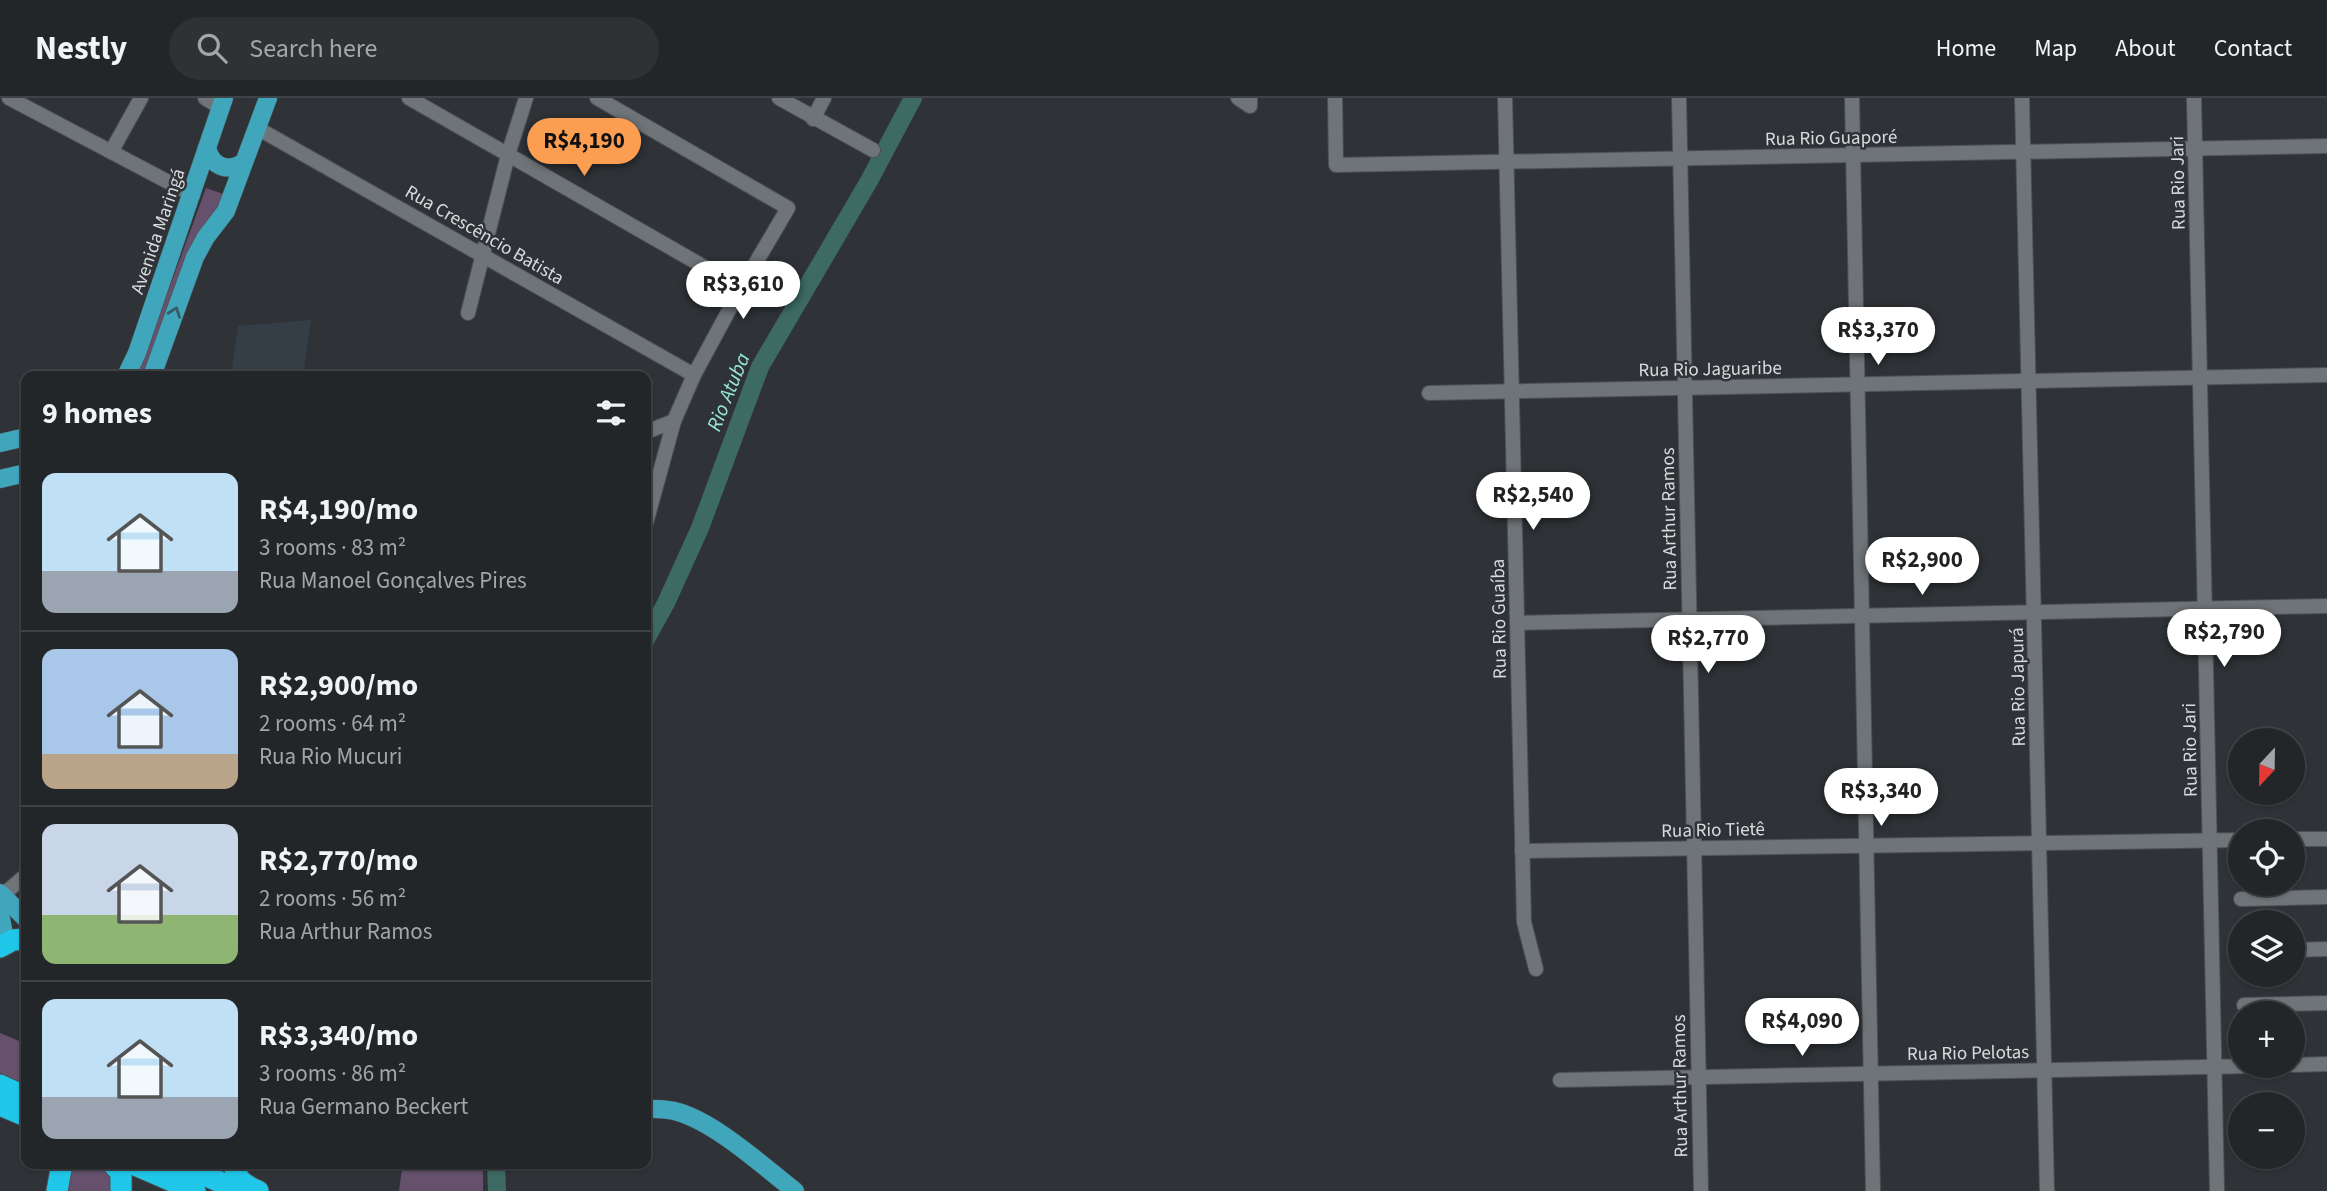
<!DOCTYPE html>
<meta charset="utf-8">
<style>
body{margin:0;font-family:"Source Sans 3",sans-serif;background:#2f3235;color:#f1f3f6;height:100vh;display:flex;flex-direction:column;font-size:26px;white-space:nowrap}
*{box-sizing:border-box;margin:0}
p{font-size:23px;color:#a3a5a8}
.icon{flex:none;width:38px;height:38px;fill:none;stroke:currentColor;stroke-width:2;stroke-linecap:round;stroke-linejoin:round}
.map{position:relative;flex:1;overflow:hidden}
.sheet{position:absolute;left:21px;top:273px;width:630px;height:798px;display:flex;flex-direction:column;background:#232629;border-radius:14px;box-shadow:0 2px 5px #0004,0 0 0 2px #404346}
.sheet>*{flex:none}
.needle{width:46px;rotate:202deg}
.tools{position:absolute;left:2228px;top:630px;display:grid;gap:14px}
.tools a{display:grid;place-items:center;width:77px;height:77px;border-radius:50%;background:#232629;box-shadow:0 2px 5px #0004,0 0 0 2px #404346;font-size:35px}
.price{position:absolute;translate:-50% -60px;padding:0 16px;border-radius:24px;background:#fff;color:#222;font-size:23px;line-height:46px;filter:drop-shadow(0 2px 4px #0008)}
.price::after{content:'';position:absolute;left:50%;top:42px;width:21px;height:16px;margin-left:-10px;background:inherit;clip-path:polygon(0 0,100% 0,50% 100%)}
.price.on{background:#fc9e52;color:#111}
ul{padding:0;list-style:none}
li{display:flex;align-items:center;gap:21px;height:175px;padding:0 21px}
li+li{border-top:2px solid #404346}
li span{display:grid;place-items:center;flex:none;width:196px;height:140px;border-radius:14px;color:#555}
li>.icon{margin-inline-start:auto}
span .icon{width:84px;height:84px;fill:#fffc;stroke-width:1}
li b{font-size:30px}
h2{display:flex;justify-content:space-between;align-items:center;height:84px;padding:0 21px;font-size:30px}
header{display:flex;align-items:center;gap:42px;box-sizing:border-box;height:98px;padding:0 35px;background:#232629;border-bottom:2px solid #404346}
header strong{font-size:33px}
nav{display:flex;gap:38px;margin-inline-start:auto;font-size:24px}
.search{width:490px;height:63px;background:#2f3235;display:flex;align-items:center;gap:18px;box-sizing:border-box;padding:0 24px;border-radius:38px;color:#a3a5a8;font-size:26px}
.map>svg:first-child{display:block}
.built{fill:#353d46}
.green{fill:#65516c}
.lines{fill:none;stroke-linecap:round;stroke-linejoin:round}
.river{stroke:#3d6a63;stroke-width:18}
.minor-casing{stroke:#4d5054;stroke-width:16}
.major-casing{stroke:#4d5054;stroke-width:19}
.highway-casing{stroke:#4d5054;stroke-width:23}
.minor{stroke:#6f7478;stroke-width:14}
.major{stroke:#40a6bc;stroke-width:18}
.highway{stroke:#20c7e9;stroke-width:21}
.oneway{stroke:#355b66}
.labels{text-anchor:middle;stroke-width:5;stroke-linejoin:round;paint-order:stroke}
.street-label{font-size:19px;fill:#d8dadd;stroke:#2f3337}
.water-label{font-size:21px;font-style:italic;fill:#96e6d9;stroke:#2f3337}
</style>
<header>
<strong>Nestly</strong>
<div class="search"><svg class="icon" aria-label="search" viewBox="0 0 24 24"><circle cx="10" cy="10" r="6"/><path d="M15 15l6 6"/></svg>Search here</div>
<nav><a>Home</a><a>Map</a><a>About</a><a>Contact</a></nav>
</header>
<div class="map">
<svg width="2327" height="1093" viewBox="0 0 2327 1093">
<rect width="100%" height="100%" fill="#2f3337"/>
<!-- built -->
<polygon class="built" points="311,222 303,278 231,278 238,228"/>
<!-- green -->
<g class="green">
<polygon points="206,90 226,97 145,278 137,278"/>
<polygon points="0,935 26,946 26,987 0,975"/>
<polygon points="70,1066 97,1066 111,1077 110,1093 68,1093"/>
<polygon points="399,1066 483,1066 483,1093 399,1093 402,1071"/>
</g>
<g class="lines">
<!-- river -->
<g class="river">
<polyline points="646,541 666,505 700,430 760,269 869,83 913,0"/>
<polyline points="496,1066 497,1093"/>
</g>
<defs>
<g id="minor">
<polyline points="9,0 193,97"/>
<polyline points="205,0 221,10"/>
<polyline points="409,0 741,190"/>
<polyline points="597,0 788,110 741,190 694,277 674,323 646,425"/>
<polyline points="779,0 873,52"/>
<polyline points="1238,0 1250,8 1250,0"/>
<polyline points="1335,0 1336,67 2327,48"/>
<polyline points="1505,0 1524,824 1536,871"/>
<polyline points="1679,0 1701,1093"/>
<polyline points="1852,0 1873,1093"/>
<polyline points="2022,0 2047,1093"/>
<polyline points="2194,0 2217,1093"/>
<polyline points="813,21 824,0"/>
<polyline points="257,30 694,277"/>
<polyline points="111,54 141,0"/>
<polyline points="468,215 508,57 526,0"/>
<polyline points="1429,295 2327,277"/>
<polyline points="646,334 674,323"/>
<polyline points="1517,525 2327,508"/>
<polyline points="2292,741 2327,741"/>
<polyline points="1522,753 2240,742"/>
<polyline points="3,797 26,777"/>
<polyline points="2241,801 2327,799"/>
<polyline points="2292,852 2327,851"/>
<polyline points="2244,907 2327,905"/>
<polyline points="2292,967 2327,966"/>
<polyline points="1560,982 2252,968"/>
</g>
<g id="major">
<path d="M207,50C212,69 228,75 244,64"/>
<polyline points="126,278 137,255 224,0"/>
<polyline points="152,278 195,159 206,139 226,113 268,0"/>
<polyline points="0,345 26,339"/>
<polyline points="0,381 26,375"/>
<polyline points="0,795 26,821"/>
<polyline points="0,815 3,831 0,844"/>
<path d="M646,1011C657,1011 667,1010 678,1014C716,1025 763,1068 795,1093"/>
</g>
<g id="highway">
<polyline points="0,849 13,842 26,841"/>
<polyline points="0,987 26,999"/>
<polyline points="0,1007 26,1018"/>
<polyline points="113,1066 121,1075 121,1093"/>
<polyline points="133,1066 195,1093"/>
<polyline points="180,1066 240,1093"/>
<path d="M234,1066C236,1082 244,1087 258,1093"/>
<polyline points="57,1093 62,1066"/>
</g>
</defs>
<!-- minor casing -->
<use href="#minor" class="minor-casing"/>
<!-- major casing -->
<use href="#major" class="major-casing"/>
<!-- highway casing -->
<use href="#highway" class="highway-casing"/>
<!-- minor -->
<use href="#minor" class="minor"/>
<!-- major -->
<use href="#major" class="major"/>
<!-- highway -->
<use href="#highway" class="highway"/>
</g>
<!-- one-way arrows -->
<defs><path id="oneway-chevron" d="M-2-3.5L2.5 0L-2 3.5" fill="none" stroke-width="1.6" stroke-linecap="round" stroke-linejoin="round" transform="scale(1.75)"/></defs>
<use class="oneway" href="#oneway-chevron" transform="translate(175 214) rotate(-70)"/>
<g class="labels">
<!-- street labels -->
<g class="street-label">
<text transform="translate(1831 39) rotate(-1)" y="7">Rua Rio Guaporé</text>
<text transform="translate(2177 85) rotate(-91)" y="7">Rua Rio Jari</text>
<text transform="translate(157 133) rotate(-71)" y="7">Avenida Maringá</text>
<text transform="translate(485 136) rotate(30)" y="7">Rua Crescêncio Batista</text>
<text transform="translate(1710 270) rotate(-1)" y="7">Rua Rio Jaguaribe</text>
<text transform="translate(1668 421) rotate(-91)" y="7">Rua Arthur Ramos</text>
<text transform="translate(1498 521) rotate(-91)" y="7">Rua Rio Guaíba</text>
<text transform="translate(2017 589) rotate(-91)" y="7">Rua Rio Japurá</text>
<text transform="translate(2189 652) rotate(-91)" y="7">Rua Rio Jari</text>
<text transform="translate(1713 731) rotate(-1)" y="7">Rua Rio Tietê</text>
<text transform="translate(1968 954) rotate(-1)" y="7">Rua Rio Pelotas</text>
<text transform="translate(1679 988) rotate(-91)" y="7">Rua Arthur Ramos</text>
</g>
<!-- water labels -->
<g class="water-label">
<text transform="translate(728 294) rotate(-68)" y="7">Rio Atuba</text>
</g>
</g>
</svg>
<div class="tools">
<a><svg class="needle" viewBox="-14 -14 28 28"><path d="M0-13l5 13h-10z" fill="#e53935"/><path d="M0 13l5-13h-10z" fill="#a3a5a8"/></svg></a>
<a><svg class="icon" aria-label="locate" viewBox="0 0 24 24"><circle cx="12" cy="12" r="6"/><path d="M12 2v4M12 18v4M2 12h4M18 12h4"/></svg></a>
<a><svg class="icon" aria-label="layers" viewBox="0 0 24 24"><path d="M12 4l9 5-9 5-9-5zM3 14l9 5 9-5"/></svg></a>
<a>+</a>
<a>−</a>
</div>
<b class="price on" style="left:584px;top:80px">R$4,190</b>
<b class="price" style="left:743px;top:223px">R$3,610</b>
<b class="price" style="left:1878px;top:269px">R$3,370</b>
<b class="price" style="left:1533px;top:434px">R$2,540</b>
<b class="price" style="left:1922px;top:499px">R$2,900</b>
<b class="price" style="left:2224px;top:571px">R$2,790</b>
<b class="price" style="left:1708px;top:577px">R$2,770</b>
<b class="price" style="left:1881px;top:730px">R$3,340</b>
<b class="price" style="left:1802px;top:960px">R$4,090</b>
<section class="sheet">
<h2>9 homes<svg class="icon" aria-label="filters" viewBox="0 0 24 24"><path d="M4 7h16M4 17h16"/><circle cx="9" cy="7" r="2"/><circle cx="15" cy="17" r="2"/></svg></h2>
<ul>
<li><span style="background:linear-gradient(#bfe0f5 70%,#9aa5b1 0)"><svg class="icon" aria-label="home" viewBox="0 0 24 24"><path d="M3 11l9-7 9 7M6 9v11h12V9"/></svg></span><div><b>R$4,190/mo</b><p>3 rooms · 83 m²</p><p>Rua Manoel Gonçalves Pires</p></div></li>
<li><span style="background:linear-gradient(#a9c7e8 75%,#b9a48a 0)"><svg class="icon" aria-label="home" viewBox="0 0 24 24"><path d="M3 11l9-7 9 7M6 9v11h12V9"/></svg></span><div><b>R$2,900/mo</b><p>2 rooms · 64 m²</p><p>Rua Rio Mucuri</p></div></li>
<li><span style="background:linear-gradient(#c9d6e8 65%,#8fb573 0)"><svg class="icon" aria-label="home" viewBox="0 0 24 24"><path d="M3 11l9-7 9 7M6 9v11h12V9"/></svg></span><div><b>R$2,770/mo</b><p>2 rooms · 56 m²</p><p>Rua Arthur Ramos</p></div></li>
<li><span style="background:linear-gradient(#bfe0f5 70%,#9aa5b1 0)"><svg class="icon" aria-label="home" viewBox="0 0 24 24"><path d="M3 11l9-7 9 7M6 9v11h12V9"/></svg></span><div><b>R$3,340/mo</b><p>3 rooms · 86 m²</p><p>Rua Germano Beckert</p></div></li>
</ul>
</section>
</div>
